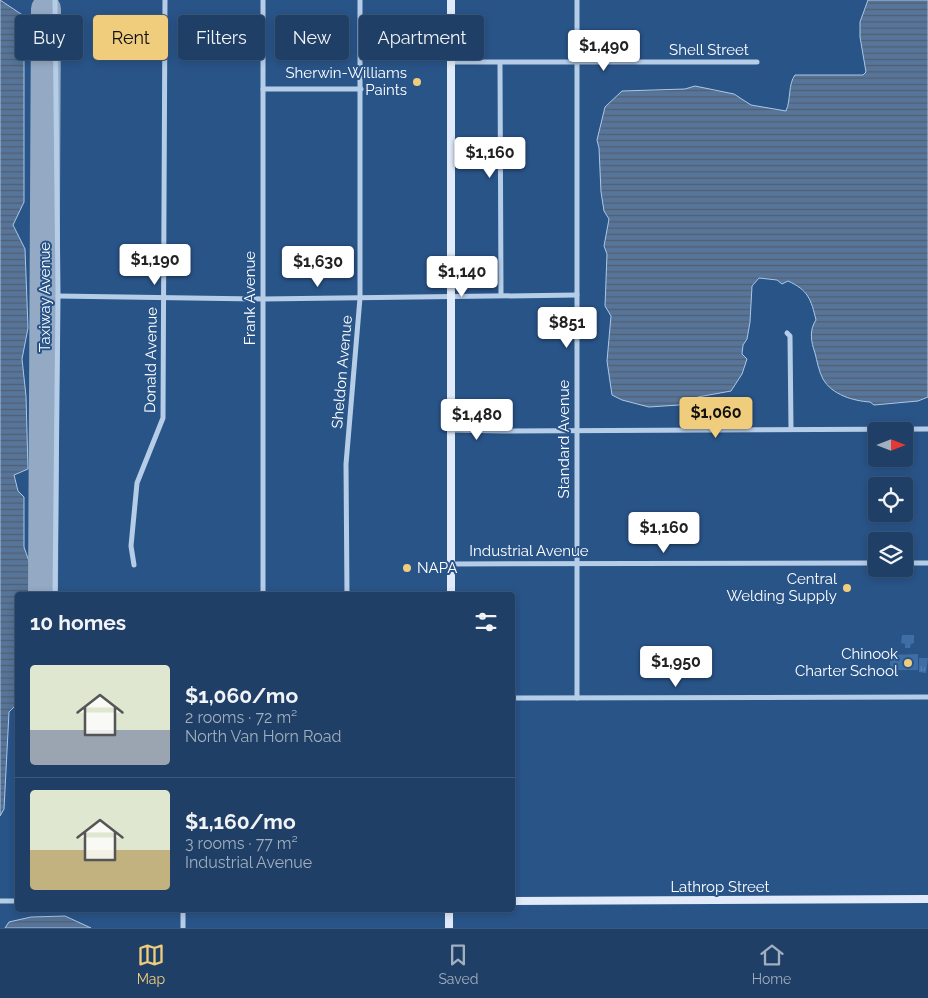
<!DOCTYPE html>
<meta charset="utf-8">
<style>
body{margin:0;font-family:Raleway,sans-serif;background:#27466c;color:#f1f3f6;height:100vh;display:flex;flex-direction:column;font-size:19px;white-space:nowrap}
*{box-sizing:border-box;margin:0}
p{font-size:16px;color:#a1afbf}
.icon{flex:none;width:28px;height:28px;fill:none;stroke:currentColor;stroke-width:2;stroke-linecap:round;stroke-linejoin:round}
.map{position:relative;flex:1;overflow:hidden}
.sheet{position:absolute;left:15px;top:592px;width:500px;height:320px;display:flex;flex-direction:column;background:#1f3f66;border-radius:5px;box-shadow:0 2px 8px #0003,0 0 0 1px #3c587a}
.sheet>*{flex:none}
.banner{position:absolute;left:15px;top:15px;width:500px;height:45px;display:flex;gap:10px}
.needle{width:32px;rotate:90deg}
.controls{position:absolute;left:868px;top:422px;display:grid;gap:10px}
.controls a{display:grid;place-items:center;width:45px;height:45px;border-radius:5px;background:#1f3f66;box-shadow:0 2px 8px #0003,0 0 0 1px #3c587a;font-size:25px}
.price{position:absolute;translate:-50% -42px;padding:0 11px;border-radius:5px;background:#fff;color:#222;font-size:16px;line-height:32px;filter:drop-shadow(0 1px 2px #0008)}
.price::after{content:'';position:absolute;left:50%;top:30px;width:15px;height:11px;margin-left:-8px;background:inherit;clip-path:polygon(0 0,100% 0,50% 100%)}
.price.active{background:#f0cd7d;color:#111}
ul{padding:0;list-style:none}
li{display:flex;align-items:center;gap:15px;height:125px;padding:0 15px}
li+li{border-top:1px solid #3c587a}
li span{display:grid;place-items:center;flex:none;width:140px;height:100px;border-radius:5px;color:#555}
li>.icon{margin-inline-start:auto}
span .icon{width:60px;height:60px;fill:#fffc;stroke-width:1}
li b{font-size:21px}
h2{display:flex;justify-content:space-between;align-items:center;height:60px;padding:0 15px;font-size:21px}
.tag{padding:0 18px;border-radius:5px;background:#1f3f66;box-shadow:0 2px 8px #0003,0 0 0 1px #3c587a;font-size:18px;line-height:45px}
.tag.active{background:#f0cd7d;color:#111}
.tabs{display:flex;justify-content:space-around;align-items:center;height:70px;border-top:1px solid #3c587a;background:#1f3f66;font-size:14px;color:#a1afbf}
.tabs a{display:grid;justify-items:center;gap:2px}
.tabs .active{color:#f0cd7d}
.map>svg:first-child{display:block}
.grass{fill:#3e6ea4}
.park{fill:url(#park-tufts)}
.water{fill:url(#water-rules);stroke:#aac8e9}
.lines{fill:none;stroke-linecap:round;stroke-linejoin:round}
.runway{stroke:#94aac4;stroke-width:30}
.minor{stroke:#b6cde8;stroke-width:5}
.secondary{stroke:#e0eaf8;stroke-width:8}
.poi-dot{fill:#f0cd7d;stroke:#295488;stroke-width:2}
.labels{text-anchor:middle;stroke-width:4;stroke-linejoin:round;paint-order:stroke}
.street-label{font-size:15px;fill:#fff;stroke:#295488}
.poi-label{font-size:15px;fill:#fff;stroke:#295488;text-anchor:end}
</style>
<div class="map">
<svg width="928" height="928" viewBox="0 0 928 928">
<defs>
<pattern id="park-tufts" width="24" height="20" patternUnits="userSpaceOnUse" patternTransform="scale(1.25)"><rect width="24" height="20" fill="#3e6ea4"/><path d="M3 7l-1-3M5 7V3M7 7l1-3M15 17l-1-3M17 17v-4M19 17l1-3" fill="none" stroke="#5b84b2"/></pattern>
<pattern id="water-rules" width="6" height="5" patternUnits="userSpaceOnUse" patternTransform="scale(1.25)"><rect width="6" height="5" fill="#57759a"/><path d="M0 2.5h6" fill="none" stroke="#515e6f"/></pattern>
</defs>
<rect width="100%" height="100%" fill="#295488"/>
<!-- grass -->
<g class="grass">
<polygon points="902,635 914,635 914,643 911,644 910,648 905,648 905,644 901,643"/>
<polygon points="918,654 918,670 890,670 890,655"/>
</g>
<!-- park -->
<polygon class="park" points="919,658 928,658 926,673 919,672"/>
<!-- water -->
<g class="water">
<polygon points="0,0 24,16 24,202 13,225 25,249 28,328 22,359 26,396 28,469 14,475 18,491 24,497 24,547 31,567 29,595 18,595 17,699 16,705 9,712 4,809 0,816"/>
<path d="M868,0H928V397L918,401L874,405L870,402C854,401 832,395 823,379C819,372 817,361 815,353C811,342 809,330 816,320C811,299 808,290 788,281L782,284L777,280L759,278L752,286L750,322L747,339L743,345L742,354L747,359L742,374L731,391L698,397L679,405L649,407L622,400L612,395L607,361L611,316L605,306L607,254L604,246L609,219L604,211L601,192L599,148L597,140L605,107L622,91L685,89L695,86L734,94L751,105L786,111C791,100 788,84 795,75H863L866,72L860,37V22Z"/>
<polygon points="65,916 91,928 5,928 9,922 31,917"/>
</g>
<g class="lines">
<!-- runway -->
<polyline class="runway" points="43,595 46,9"/>
<!-- minor -->
<g class="minor">
<polyline points="55,0 58,296 55,595"/>
<polyline points="451,62 757,62"/>
<polyline points="500,64 501,295"/>
<polyline points="263,89 361,89"/>
<polyline points="58,296 263,299 577,295"/>
<polyline points="787,333 790,336 791,429"/>
<polyline points="450,430 503,431 928,429"/>
<polyline points="904,563 928,563"/>
<polyline points="451,564 876,563"/>
<polyline points="134,565 131,546 137,483 163,418 165,0"/>
<polyline points="263,595 263,0"/>
<polyline points="347,595 346,464 360,298 360,0"/>
<polyline points="512,698 928,697"/>
<polyline points="577,698 577,0"/>
<polyline points="0,901 18,901"/>
<polyline points="183,910 183,928"/>
</g>
<!-- secondary -->
<g class="secondary">
<polyline points="451,595 451,0"/>
<polyline points="512,901 928,899"/>
<polyline points="449,910 449,928"/>
</g>
</g>
<!-- markers -->
<g class="poi-dot">
<circle cx="417" cy="82" r="5"/>
<circle cx="407" cy="568" r="5"/>
<circle cx="847" cy="588" r="5"/>
<circle cx="908" cy="663" r="5"/>
</g>
<g class="labels">
<!-- street labels -->
<g class="street-label">
<text x="709" y="55">Shell Street</text>
<text transform="translate(45 297) rotate(-90)" y="5">Taxiway Avenue</text>
<text transform="translate(250 298) rotate(-90)" y="5">Frank Avenue</text>
<text transform="translate(151 360) rotate(-89)" y="5">Donald Avenue</text>
<text transform="translate(342 372) rotate(-85)" y="5">Sheldon Avenue</text>
<text transform="translate(564 439) rotate(-90)" y="5">Standard Avenue</text>
<text x="529" y="556">Industrial Avenue</text>
<text x="720" y="892">Lathrop Street</text>
</g>
<!-- poi labels -->
<g class="poi-label">
<text x="407" y="78">Sherwin-Williams<tspan x="407" dy="17">Paints</tspan></text>
<text x="417" y="573" text-anchor="start">NAPA</text>
<text x="837" y="584">Central<tspan x="837" dy="17">Welding Supply</tspan></text>
<text x="898" y="659">Chinook<tspan x="898" dy="17">Charter School</tspan></text>
</g>
</g>
</svg>
<div class="controls">
<a><svg class="needle" viewBox="-14 -14 28 28"><path d="M0-13l5 13h-10z" fill="#e53935"/><path d="M0 13l5-13h-10z" fill="#a1afbf"/></svg></a>
<a><svg class="icon" aria-label="locate" viewBox="0 0 24 24"><circle cx="12" cy="12" r="6"/><path d="M12 2v4M12 18v4M2 12h4M18 12h4"/></svg></a>
<a><svg class="icon" aria-label="layers" viewBox="0 0 24 24"><path d="M12 4l9 5-9 5-9-5zM3 14l9 5 9-5"/></svg></a>
</div>
<b class="price" style="left:604px;top:72px">$1,490</b>
<b class="price" style="left:490px;top:179px">$1,160</b>
<b class="price" style="left:155px;top:286px">$1,190</b>
<b class="price" style="left:318px;top:288px">$1,630</b>
<b class="price" style="left:462px;top:298px">$1,140</b>
<b class="price" style="left:567px;top:349px">$851</b>
<b class="price active" style="left:716px;top:439px">$1,060</b>
<b class="price" style="left:477px;top:441px">$1,480</b>
<b class="price" style="left:664px;top:554px">$1,160</b>
<b class="price" style="left:676px;top:688px">$1,950</b>
<div class="banner">
<a class="tag">Buy</a>
<a class="tag active">Rent</a>
<a class="tag">Filters</a>
<a class="tag">New</a>
<a class="tag">Apartment</a>
</div>
<section class="sheet">
<h2>10 homes<svg class="icon" aria-label="filters" viewBox="0 0 24 24"><path d="M4 7h16M4 17h16"/><circle cx="9" cy="7" r="2"/><circle cx="15" cy="17" r="2"/></svg></h2>
<ul>
<li><span style="background:linear-gradient(#dfe7d0 65%,#9aa5b1 0)"><svg class="icon" aria-label="home" viewBox="0 0 24 24"><path d="M3 11l9-7 9 7M6 9v11h12V9"/></svg></span><div><b>$1,060/mo</b><p>2 rooms · 72 m²</p><p>North Van Horn Road</p></div></li>
<li><span style="background:linear-gradient(#dfe7d0 60%,#c2b280 0)"><svg class="icon" aria-label="home" viewBox="0 0 24 24"><path d="M3 11l9-7 9 7M6 9v11h12V9"/></svg></span><div><b>$1,160/mo</b><p>3 rooms · 77 m²</p><p>Industrial Avenue</p></div></li>
</ul>
</section>
</div>
<nav class="tabs">
<a class="active"><svg class="icon" aria-label="map" viewBox="0 0 24 24"><path d="M3 6l6-2 6 2 6-2v14l-6 2-6-2-6 2zM9 4v14M15 6v14"/></svg>Map</a>
<a><svg class="icon" aria-label="saved" viewBox="0 0 24 24"><path d="M7 4h10v16l-5-4-5 4z"/></svg>Saved</a>
<a><svg class="icon" aria-label="home" viewBox="0 0 24 24"><path d="M3 11l9-7 9 7M6 9v11h12V9"/></svg>Home</a>
</nav>
